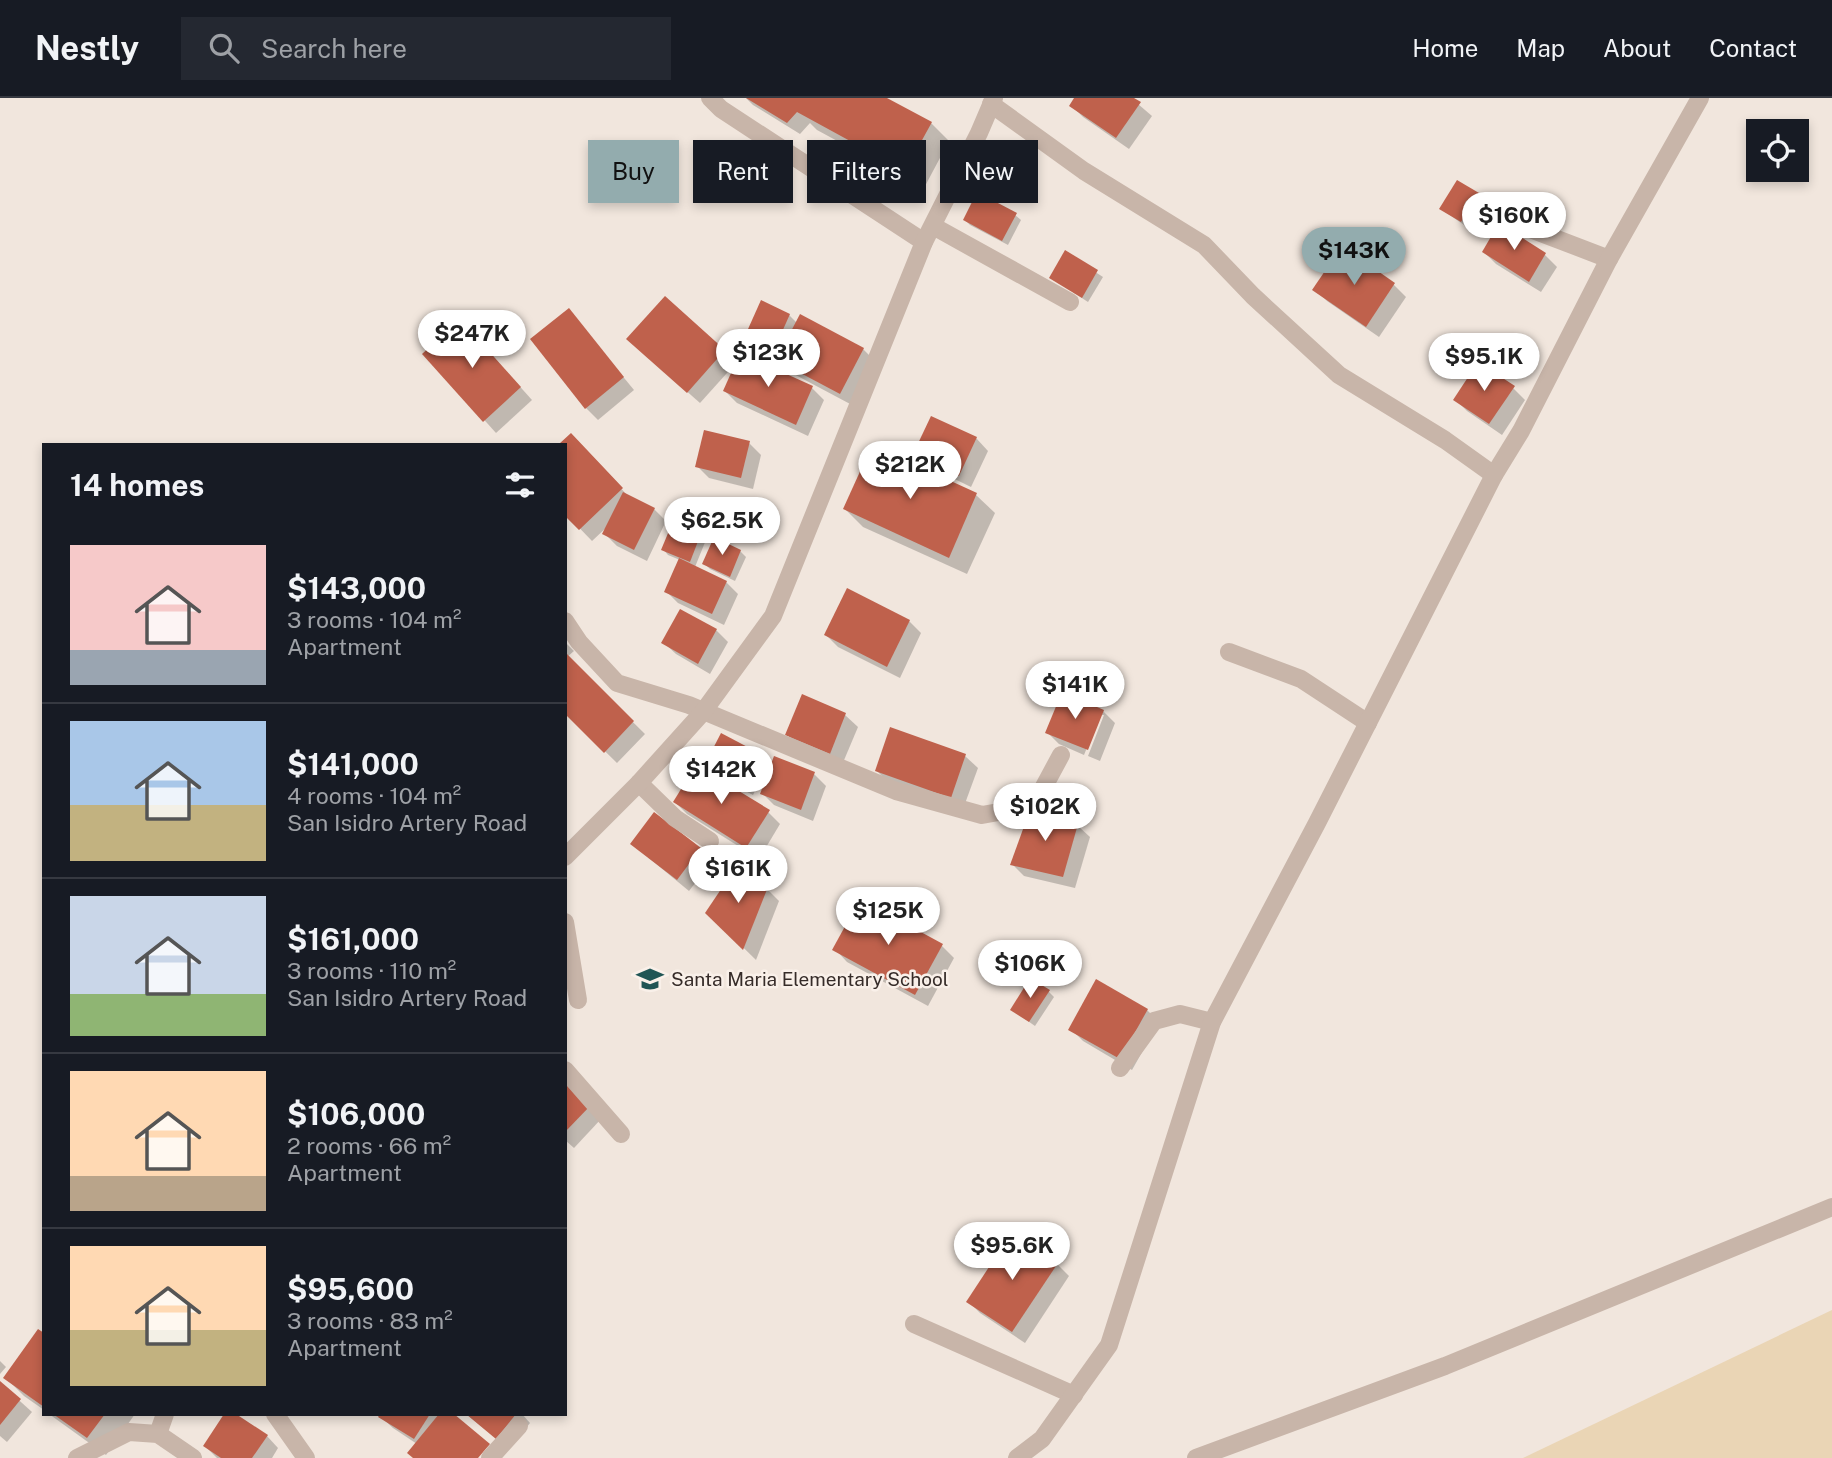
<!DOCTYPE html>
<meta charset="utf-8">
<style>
body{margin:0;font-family:"Public Sans",sans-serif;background:#242831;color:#f1f3f6;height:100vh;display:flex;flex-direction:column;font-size:26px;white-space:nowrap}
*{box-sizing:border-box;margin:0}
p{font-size:23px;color:#9ea1a6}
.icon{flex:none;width:38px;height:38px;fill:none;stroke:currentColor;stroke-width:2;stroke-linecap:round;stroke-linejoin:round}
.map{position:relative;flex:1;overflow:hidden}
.drawer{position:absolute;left:42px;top:345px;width:525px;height:973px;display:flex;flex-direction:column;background:#171b24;border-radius:0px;box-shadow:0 4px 10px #0003}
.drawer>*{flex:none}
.banner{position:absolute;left:588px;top:42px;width:665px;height:63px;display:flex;gap:14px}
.fabs{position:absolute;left:1746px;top:21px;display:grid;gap:14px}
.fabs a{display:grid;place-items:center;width:63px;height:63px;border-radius:0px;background:#171b24;box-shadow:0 4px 10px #0003;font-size:35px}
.price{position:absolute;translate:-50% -60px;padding:0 16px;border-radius:24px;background:#fff;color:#222;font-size:23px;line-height:46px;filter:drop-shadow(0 2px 4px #0008)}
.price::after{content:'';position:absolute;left:50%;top:42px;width:21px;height:16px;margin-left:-10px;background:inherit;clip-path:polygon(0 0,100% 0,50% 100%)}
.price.current{background:#93acae;color:#111}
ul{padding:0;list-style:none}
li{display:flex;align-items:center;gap:21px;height:175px;padding:0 28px}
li+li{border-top:2px solid #363941}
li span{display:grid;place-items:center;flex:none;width:196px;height:140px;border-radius:0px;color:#555}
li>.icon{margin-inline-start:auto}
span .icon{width:84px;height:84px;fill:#fffc;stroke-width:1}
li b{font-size:30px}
h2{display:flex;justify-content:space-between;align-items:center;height:84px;padding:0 28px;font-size:30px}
.pill{padding:0 24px;border-radius:0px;background:#171b24;box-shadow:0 4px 10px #0003;font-size:24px;line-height:63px}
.pill.current{background:#93acae;color:#111}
header{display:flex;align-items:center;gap:42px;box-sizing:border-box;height:98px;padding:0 35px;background:#171b24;border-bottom:2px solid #363941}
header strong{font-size:33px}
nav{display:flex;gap:38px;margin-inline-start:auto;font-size:24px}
.search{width:490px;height:63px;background:#242831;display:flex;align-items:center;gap:18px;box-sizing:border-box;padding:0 24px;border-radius:0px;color:#9ea1a6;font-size:26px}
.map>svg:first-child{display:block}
.sand{fill:#ead5b5}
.shadow{fill:#0003}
.building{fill:#bf614c}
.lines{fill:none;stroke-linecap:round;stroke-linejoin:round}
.minor{stroke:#c8b5a9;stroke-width:18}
.labels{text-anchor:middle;stroke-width:5;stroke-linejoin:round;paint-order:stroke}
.poi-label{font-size:19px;fill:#362c29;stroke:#f9f0e9;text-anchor:start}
</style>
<header>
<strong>Nestly</strong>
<div class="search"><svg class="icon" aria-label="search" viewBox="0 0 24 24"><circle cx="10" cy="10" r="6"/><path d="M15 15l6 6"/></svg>Search here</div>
<nav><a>Home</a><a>Map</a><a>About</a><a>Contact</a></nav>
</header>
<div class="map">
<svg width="1832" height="1360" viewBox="0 0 1832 1360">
<rect width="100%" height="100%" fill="#f1e6dd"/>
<!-- sand -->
<polygon class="sand" points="1832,1212 1832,1360 1523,1360"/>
<!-- shadow -->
<g class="shadow">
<polygon points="746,0 883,0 931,25 949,43 924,90 817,32 810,25 800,36 753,7"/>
<polygon points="1076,0 1131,0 1152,18 1129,51 1083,19 1071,7"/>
<polygon points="1478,96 1483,102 1467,129 1441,111"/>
<polygon points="1015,117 1021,122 1008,147 970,127 965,122"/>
<polygon points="1500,127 1545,157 1557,169 1541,194 1496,166 1484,154"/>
<polygon points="1342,151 1394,187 1406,199 1379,239 1327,203 1315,191"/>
<polygon points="1066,155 1103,179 1088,204 1051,180"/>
<polygon points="569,213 634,292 598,322 586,310"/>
<polygon points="789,217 797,225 863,251 875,263 852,307 790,274 784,267 780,275 812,290 824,302 808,338 737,305 725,293 757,264 742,249"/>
<polygon points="472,235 532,302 496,335 425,256"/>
<polygon points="641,253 724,253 736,265 700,305"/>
<polygon points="1513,290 1525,302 1502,337 1467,313 1455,301"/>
<polygon points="571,337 629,399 654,411 666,423 647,463 617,448 605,436 608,428 592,443 565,415 565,346 561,346"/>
<polygon points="976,340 988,353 971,389 928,368 915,356"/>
<polygon points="749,345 761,357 753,391 709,380 697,368"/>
<polygon points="873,350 976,397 995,415 967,476 863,429 845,411"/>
<polygon points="706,421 712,427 695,469 726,484 738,496 724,527 678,505 666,493 680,462 668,457 663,451"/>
<polygon points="740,453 746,459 735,483 710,471 704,465"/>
<polygon points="909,523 921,535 900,580 838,549 826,537"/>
<polygon points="716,532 728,544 710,576 676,556 663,544"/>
<polygon points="565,544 574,553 567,559 645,636 617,665 565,614"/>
<polygon points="803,598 845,617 858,629 842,667 799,649 787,636"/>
<polygon points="1103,613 1115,625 1100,663 1088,658 1104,617 1100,617 1084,657 1059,646 1047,634"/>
<polygon points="891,631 965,658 978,670 963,711 889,685 877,673"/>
<polygon points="756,655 768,667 753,697 718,679 706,667"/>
<polygon points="776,660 814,676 826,688 813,723 774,707 762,695"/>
<polygon points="675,704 768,714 780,726 759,761 687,716"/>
<polygon points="1077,727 1090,739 1075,790 1024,778 1012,766"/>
<polygon points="632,746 700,751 712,763 689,793"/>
<polygon points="766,790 779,803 756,862 707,814"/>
<polygon points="942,848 954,860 928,908 847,864 835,851"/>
<polygon points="1048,893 1054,899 1035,928 1012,912"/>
<polygon points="1147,912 1159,924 1132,972 1083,943 1071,931"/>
<polygon points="565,985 602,1020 574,1050 565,1042"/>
<polygon points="1057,1166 1069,1178 1025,1245 980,1215 968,1203"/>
<polygon points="44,1237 44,1312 24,1298 6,1280"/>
<polygon points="0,1263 6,1269 0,1276"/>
<polygon points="0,1285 32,1314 7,1344 0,1338"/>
<polygon points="49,1316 135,1316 106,1357"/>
<polygon points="226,1316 233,1316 267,1338 278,1350 272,1360 217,1360 205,1348"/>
<polygon points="382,1316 451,1316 476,1360 414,1360 417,1346 393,1330 381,1319"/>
<polygon points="466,1316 522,1316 530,1325 509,1351"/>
</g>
<!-- building -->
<g class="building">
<polygon points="746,0 887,0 932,24 905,73 797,14 787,25"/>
<polygon points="1074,0 1134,0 1141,4 1116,40 1069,8"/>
<polygon points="1457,82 1479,95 1461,124 1439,111"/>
<polygon points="977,94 1017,115 1002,143 963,122"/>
<polygon points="1499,125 1546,155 1529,184 1482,154"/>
<polygon points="1342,148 1395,185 1366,229 1312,192"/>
<polygon points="1065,152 1098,172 1082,200 1049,180"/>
<polygon points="665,198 725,252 687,295 626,241"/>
<polygon points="761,202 790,216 769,263 740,249"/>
<polygon points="569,210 624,279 585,311 530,241"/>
<polygon points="800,216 864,250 840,296 776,262"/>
<polygon points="460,221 521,289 483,324 422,256"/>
<polygon points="740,255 813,288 796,327 723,293"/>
<polygon points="1478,264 1515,288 1489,326 1453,302"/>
<polygon points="931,318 977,339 959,378 913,356"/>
<polygon points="704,332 750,343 741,380 695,369"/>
<polygon points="571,335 623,390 579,432 565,418 565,346 559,346"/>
<polygon points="872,347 977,395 949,460 843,411"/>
<polygon points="623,394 655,410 634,452 602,436"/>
<polygon points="679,409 707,420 690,464 661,452"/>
<polygon points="714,439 741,452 730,479 702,466"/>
<polygon points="679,460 727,483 712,516 664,494"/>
<polygon points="847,490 910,522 887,569 824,537"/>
<polygon points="680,511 717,531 698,566 661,545"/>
<polygon points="565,554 634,623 604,655 565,616"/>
<polygon points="1062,594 1104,612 1088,652 1045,635"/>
<polygon points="802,596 846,615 830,656 785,637"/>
<polygon points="890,629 966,656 951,700 875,673"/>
<polygon points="721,635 757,654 740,686 704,668"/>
<polygon points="774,658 815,674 801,712 760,696"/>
<polygon points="696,667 770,712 746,750 673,704"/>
<polygon points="1031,709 1078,726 1063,779 1010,767"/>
<polygon points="654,714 701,750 677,782 630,746"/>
<polygon points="738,766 768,789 743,852 705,815"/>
<polygon points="860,801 943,846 915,897 832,852"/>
<polygon points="1030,880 1050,892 1029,924 1010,912"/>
<polygon points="1096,881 1148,911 1120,961 1068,932"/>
<polygon points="565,983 591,1007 565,1034"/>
<polygon points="1012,1134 1058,1165 1012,1234 966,1204"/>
<polygon points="38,1231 44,1235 44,1309 3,1280"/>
<polygon points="0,1283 21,1301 0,1327"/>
<polygon points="53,1316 105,1316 87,1340"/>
<polygon points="224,1316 236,1316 268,1337 252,1360 221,1360 203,1348"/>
<polygon points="380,1316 430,1316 414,1341 378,1319"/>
<polygon points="439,1316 454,1316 490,1346 478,1360 413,1360 407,1355"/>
<polygon points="466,1316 516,1316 496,1341"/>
</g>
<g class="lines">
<!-- minor -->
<g class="minor">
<polyline points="710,0 721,11 924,144"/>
<polyline points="991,6 1084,73 1204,147 1253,198 1339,277 1445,342 1494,377"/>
<polyline points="1473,109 1609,161"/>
<polyline points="933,128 1070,204"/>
<polyline points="565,523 579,544 617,585 689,607 896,693 982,717 1015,711 1040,696 1061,657"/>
<polyline points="1229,554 1301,581 1368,625"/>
<polyline points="639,685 675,720 710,743"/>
<polyline points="565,759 639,685 703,614 773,518 924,144 979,35 994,0"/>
<polyline points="565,824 578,902"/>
<polyline points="1120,970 1154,923 1180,916 1212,924"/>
<polyline points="565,972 621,1036"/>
<polyline points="914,1226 1074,1297"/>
<polyline points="275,1316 306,1360"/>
<polyline points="158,1336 165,1316"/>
<polyline points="77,1360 129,1334 158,1336 193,1360"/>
<polyline points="490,1360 519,1328"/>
<polyline points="1017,1360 1042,1341 1109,1247 1212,924 1317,725 1494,377 1521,333 1609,161 1700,0"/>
<polyline points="1196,1360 1445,1268 1832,1109"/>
</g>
</g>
<!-- icons -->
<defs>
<symbol id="school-bare" viewBox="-9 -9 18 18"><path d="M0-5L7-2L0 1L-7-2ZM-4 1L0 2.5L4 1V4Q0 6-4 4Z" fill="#205555" stroke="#f9f0e9" stroke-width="2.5" paint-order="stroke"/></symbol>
</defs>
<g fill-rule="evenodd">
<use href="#school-bare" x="631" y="862" width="38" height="38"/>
</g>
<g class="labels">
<!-- poi labels -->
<g class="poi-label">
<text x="671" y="888">Santa Maria Elementary School</text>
</g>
</g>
</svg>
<div class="fabs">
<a><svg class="icon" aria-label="locate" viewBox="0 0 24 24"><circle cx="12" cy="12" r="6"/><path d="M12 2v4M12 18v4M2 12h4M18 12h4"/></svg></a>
</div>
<b class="price" style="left:1514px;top:154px">$160K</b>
<b class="price current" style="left:1354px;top:189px">$143K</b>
<b class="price" style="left:472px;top:272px">$247K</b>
<b class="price" style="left:768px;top:291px">$123K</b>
<b class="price" style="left:1484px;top:295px">$95.1K</b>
<b class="price" style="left:910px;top:403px">$212K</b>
<b class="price" style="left:722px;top:459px">$62.5K</b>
<b class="price" style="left:1075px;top:623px">$141K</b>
<b class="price" style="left:721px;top:708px">$142K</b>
<b class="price" style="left:1045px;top:745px">$102K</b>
<b class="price" style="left:738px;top:807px">$161K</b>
<b class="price" style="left:888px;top:849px">$125K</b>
<b class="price" style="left:1030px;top:902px">$106K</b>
<b class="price" style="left:1012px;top:1184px">$95.6K</b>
<div class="banner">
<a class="pill current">Buy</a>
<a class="pill">Rent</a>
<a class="pill">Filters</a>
<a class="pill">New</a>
</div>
<section class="drawer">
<h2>14 homes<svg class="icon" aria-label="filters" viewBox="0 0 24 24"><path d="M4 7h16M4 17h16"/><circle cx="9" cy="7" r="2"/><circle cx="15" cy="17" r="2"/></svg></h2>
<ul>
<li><span style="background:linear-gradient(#f6c9c9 75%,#9aa5b1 0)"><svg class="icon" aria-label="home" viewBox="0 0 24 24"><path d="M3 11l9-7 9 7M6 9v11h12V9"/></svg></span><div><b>$143,000</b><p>3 rooms · 104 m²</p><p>Apartment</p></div></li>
<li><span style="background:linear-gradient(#a9c7e8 60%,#c2b280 0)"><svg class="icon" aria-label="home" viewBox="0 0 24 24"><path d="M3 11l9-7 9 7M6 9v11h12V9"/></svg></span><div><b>$141,000</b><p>4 rooms · 104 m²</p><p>San Isidro Artery Road</p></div></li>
<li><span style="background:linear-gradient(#c9d6e8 70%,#8fb573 0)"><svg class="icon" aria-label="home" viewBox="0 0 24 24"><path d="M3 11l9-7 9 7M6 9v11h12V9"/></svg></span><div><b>$161,000</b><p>3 rooms · 110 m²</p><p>San Isidro Artery Road</p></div></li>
<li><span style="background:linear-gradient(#ffd9b3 75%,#b9a48a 0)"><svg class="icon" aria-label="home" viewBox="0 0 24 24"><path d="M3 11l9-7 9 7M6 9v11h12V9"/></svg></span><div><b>$106,000</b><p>2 rooms · 66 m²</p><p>Apartment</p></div></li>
<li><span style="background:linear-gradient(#ffd9b3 60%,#c2b280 0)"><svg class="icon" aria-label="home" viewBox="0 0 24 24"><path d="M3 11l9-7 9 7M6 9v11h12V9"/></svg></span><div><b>$95,600</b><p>3 rooms · 83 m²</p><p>Apartment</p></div></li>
</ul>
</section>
</div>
